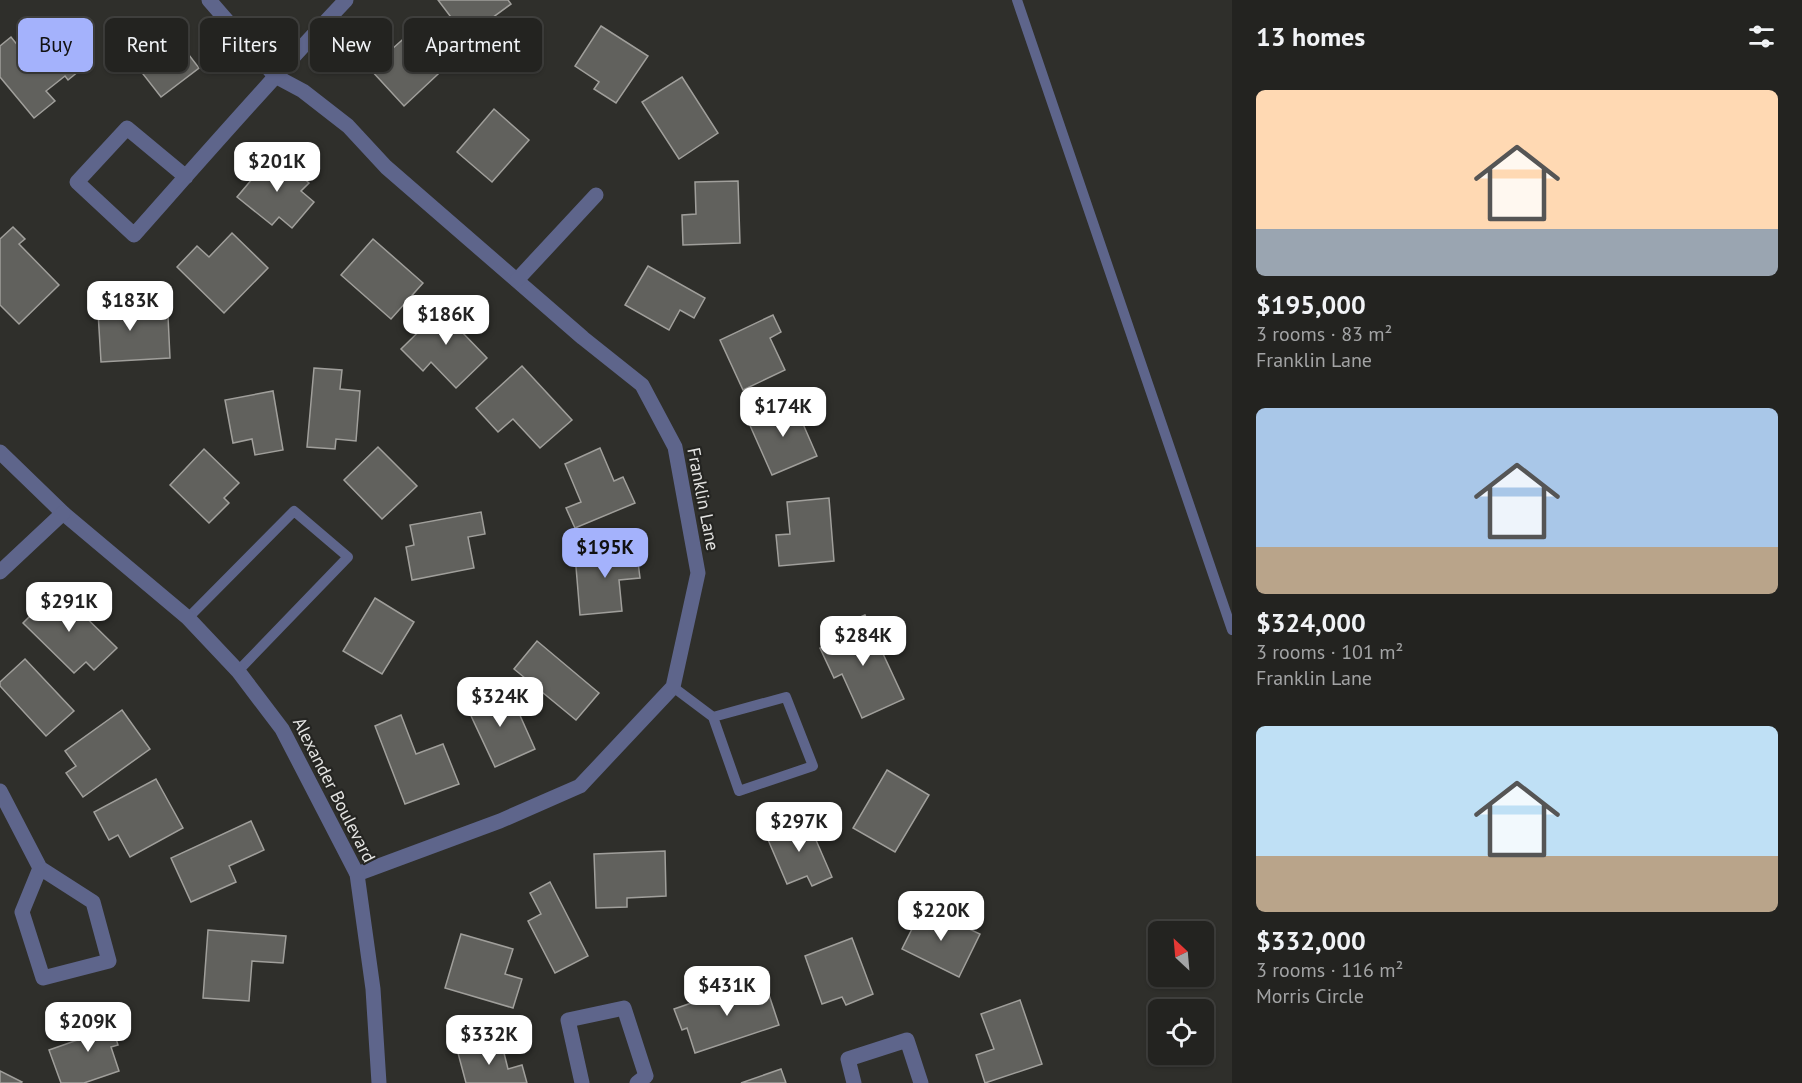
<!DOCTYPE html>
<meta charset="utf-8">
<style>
body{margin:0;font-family:"PT Sans",sans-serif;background:#2f2f2d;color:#f1f3f6;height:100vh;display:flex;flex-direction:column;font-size:22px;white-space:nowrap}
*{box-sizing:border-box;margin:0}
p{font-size:20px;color:#a3a4a5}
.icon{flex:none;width:33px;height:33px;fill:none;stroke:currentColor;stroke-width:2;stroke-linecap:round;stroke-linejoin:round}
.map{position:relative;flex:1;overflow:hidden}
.details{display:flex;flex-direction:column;background:#232320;width:570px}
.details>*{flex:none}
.guide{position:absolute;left:18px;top:18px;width:570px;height:54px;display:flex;gap:12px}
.needle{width:39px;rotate:334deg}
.tools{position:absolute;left:1148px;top:921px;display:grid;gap:12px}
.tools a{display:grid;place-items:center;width:66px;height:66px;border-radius:9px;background:#232320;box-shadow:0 2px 4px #0004,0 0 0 2px #40403e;font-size:30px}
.price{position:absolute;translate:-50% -51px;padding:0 14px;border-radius:12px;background:#fff;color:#222;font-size:20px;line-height:39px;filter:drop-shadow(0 2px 3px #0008)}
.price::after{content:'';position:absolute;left:50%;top:36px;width:18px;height:14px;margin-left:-9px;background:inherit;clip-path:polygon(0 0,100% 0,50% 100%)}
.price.current{background:#a4b2fc;color:#111}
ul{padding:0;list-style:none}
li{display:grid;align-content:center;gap:12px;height:318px;padding:0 24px}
li span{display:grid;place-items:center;height:186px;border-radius:9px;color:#555}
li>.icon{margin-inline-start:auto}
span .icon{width:108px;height:108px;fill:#fffc;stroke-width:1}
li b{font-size:26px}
h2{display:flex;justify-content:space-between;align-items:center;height:72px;padding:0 24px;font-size:26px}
.tag{padding:0 21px;border-radius:9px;background:#232320;box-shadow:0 2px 4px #0004,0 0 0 2px #40403e;font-size:21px;line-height:54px}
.tag.current{background:#a4b2fc;color:#111}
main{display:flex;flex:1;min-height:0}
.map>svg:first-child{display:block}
.building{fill:#61615d;stroke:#a09f9b;stroke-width:1.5}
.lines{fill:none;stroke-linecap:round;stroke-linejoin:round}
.lane{stroke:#5e658b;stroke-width:10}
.street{stroke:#5e658b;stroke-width:15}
.labels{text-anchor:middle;stroke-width:4.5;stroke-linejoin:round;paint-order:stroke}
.street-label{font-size:18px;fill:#e4e4e2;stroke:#252522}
</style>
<main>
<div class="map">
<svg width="1232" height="1083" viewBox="0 0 1232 1083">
<rect width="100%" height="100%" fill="#2f2f2b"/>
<!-- building -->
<g class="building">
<polygon points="438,0 508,0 511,4 466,37"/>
<polygon points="163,21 199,68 161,97 125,51"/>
<polygon points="49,23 84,67 68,80 65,76 46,91 55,101 34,118 0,77 0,46 11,37 19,47"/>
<polygon points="420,24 453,60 404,106 359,57 380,38 391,50"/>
<polygon points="601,26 648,56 616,103 594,89 599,82 575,66"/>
<polygon points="682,77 718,133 679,159 642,102"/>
<polygon points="494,109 529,140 492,182 457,152"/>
<polygon points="274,153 309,183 301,191 314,202 292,228 279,217 272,225 237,197"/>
<polygon points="738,181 740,243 683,245 682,215 696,214 695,182"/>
<polygon points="13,227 25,239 19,244 59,285 19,324 0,305 0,239"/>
<polygon points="232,233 268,268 224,313 177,267 197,246 209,257"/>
<polygon points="373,239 423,283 391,319 341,275"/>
<polygon points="648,266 705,298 694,318 680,310 669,330 625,305"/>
<polygon points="128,293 129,319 168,316 170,358 101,362 97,295"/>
<polygon points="450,301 470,321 460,330 487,358 456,388 431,362 423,371 401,349"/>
<polygon points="773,315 781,332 770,338 785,370 743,390 720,340"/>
<polygon points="522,366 572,420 540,448 513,419 498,432 476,408"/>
<polygon points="314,368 342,370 340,389 360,391 356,441 336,439 335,449 307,447"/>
<polygon points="273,391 283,450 255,455 252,439 233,443 225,400"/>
<polygon points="793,401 817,456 772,475 748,421"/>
<polygon points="378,447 417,486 382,519 344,480"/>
<polygon points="600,448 614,481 623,477 635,503 575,528 566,508 581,502 565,464"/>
<polygon points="204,449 239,483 224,498 229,503 209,523 170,485"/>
<polygon points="829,498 834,561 779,566 776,535 790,534 787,502"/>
<polygon points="481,512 485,534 468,537 474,568 412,580 406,547 414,545 410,525"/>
<polygon points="636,546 640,578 619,580 622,611 580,615 575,555 604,553 604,549"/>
<polygon points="57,589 117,648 94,670 86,662 74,673 23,623"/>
<polygon points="375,598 414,622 382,674 343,651"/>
<polygon points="865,615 904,699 862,718 842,674 834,678 820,648 844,637 839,626"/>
<polygon points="537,641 599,693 576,720 514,669"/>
<polygon points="25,659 74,711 46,736 0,686 0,682"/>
<polygon points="493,690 501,707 514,702 535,749 495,767 465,703"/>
<polygon points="122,710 150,749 83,797 66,773 76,766 65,751"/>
<polygon points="401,715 416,754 443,744 459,784 405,804 375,726"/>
<polygon points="887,770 929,795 895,852 853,828"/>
<polygon points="156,779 183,828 130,857 118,835 109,840 94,812"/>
<polygon points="806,817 832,877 812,886 807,876 787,884 766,835"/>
<polygon points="251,821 264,850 229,866 236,882 191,902 171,858"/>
<polygon points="665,851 666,896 627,898 627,907 596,908 594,854"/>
<polygon points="550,882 588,956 555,973 528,921 541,914 530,893"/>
<polygon points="923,907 980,934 959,977 902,949"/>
<polygon points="208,930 286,936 283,963 252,961 249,1001 203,998"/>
<polygon points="461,934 513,949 505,974 522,979 513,1008 445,988"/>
<polygon points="852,938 873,994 846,1005 842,997 822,1004 805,956"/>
<polygon points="752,982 757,996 768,992 779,1025 695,1053 687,1028 682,1030 674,1009"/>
<polygon points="1020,1000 1042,1064 985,1083 976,1055 994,1049 981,1014"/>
<polygon points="108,1013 118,1045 111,1047 119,1071 84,1083 61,1083 49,1050 86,1037 81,1022"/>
<polygon points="501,1041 508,1069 522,1065 527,1083 466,1083 458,1053"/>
<polygon points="781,1069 786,1083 741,1083"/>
<polygon points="0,1071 22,1082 21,1083 0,1083"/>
</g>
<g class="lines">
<!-- lane -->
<g class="lane">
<polyline points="1017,0 1232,630"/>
<polyline points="188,618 294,511 348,557 238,671"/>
<polyline points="673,687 713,717 786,697 813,766 739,791 713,717"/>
</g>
<!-- street -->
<g class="street">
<polyline points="209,0 275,76 303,91 348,126 386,167 583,338 642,385 675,447 698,573 673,687 580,786 500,821 357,874"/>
<path d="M186,177L127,128L77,182L134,235C204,156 273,77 346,0"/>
<polyline points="517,280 596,195"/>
<polyline points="0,452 63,513 188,618 238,671 282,729 357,874 373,989 379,1083"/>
<polyline points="0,572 63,513"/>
<polyline points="0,791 40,868 93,902 109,961 43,978 22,912 40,868"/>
<polyline points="582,1083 568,1020 624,1008 646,1076 637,1083"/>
<polyline points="854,1083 848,1059 907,1040 921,1083"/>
</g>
</g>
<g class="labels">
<!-- street labels -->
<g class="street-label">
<text transform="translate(703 499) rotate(79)" y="6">Franklin Lane</text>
<text transform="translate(334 790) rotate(63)" y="6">Alexander Boulevard</text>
</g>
</g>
</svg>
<div class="tools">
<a><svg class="needle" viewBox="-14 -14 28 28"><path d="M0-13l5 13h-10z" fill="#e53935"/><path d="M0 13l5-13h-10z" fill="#a3a4a5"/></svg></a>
<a><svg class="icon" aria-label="locate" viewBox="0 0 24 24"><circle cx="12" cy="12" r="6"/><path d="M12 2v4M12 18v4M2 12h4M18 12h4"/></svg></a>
</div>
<b class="price" style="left:277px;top:193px">$201K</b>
<b class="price" style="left:130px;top:332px">$183K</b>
<b class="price" style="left:446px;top:346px">$186K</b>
<b class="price" style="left:783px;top:438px">$174K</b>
<b class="price current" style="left:605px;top:579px">$195K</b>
<b class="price" style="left:69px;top:633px">$291K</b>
<b class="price" style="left:863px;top:667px">$284K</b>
<b class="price" style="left:500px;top:728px">$324K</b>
<b class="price" style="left:799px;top:853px">$297K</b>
<b class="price" style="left:941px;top:942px">$220K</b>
<b class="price" style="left:727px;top:1017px">$431K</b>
<b class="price" style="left:88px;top:1053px">$209K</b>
<b class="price" style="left:489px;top:1066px">$332K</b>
<div class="guide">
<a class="tag current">Buy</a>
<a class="tag">Rent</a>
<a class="tag">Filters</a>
<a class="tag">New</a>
<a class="tag">Apartment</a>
</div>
</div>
<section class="details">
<h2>13 homes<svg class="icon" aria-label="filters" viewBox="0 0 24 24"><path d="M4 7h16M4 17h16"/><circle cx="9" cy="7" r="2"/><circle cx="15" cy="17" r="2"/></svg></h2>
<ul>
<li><span style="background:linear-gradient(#ffd9b3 75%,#9aa5b1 0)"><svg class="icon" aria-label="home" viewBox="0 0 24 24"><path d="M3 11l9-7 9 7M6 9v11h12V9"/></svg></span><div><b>$195,000</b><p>3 rooms · 83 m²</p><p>Franklin Lane</p></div></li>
<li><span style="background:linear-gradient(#a9c7e8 75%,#b9a48a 0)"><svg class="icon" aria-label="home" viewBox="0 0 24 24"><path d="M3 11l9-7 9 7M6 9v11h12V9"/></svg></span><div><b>$324,000</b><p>3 rooms · 101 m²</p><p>Franklin Lane</p></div></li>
<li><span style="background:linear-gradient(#bfe0f5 70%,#b9a48a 0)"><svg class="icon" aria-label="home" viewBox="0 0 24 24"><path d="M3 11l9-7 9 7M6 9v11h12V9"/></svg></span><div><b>$332,000</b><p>3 rooms · 116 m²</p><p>Morris Circle</p></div></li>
</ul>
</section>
</main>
